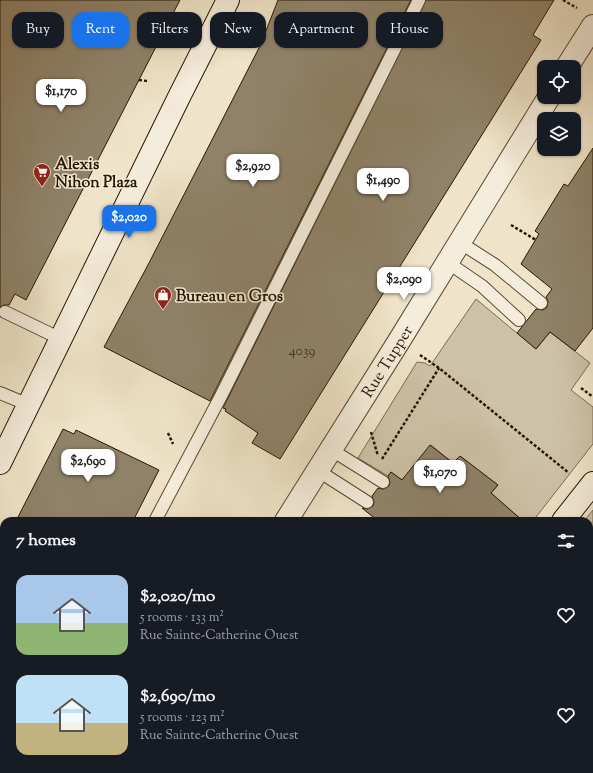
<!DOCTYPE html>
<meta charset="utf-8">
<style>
body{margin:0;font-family:"Sorts Mill Goudy",serif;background:#242831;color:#f1f3f6;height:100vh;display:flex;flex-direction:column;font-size:15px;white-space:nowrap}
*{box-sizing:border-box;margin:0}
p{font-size:13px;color:#9ea1a6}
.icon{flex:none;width:22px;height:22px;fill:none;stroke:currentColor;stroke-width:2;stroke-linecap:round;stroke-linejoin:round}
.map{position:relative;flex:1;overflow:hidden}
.panel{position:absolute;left:0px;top:517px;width:593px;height:256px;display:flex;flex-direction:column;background:#171b24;border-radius:12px 12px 0 0;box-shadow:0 1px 3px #0004}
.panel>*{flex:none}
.hud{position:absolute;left:12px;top:12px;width:569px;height:36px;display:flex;gap:8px}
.tools{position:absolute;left:537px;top:60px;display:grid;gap:8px}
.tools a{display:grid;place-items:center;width:44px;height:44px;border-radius:8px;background:#171b24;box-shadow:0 1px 3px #0004;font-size:20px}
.price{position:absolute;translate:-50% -34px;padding:0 9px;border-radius:8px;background:#fff;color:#222;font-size:13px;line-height:26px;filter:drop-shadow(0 1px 2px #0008)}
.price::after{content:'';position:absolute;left:50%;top:24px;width:12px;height:9px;margin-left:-6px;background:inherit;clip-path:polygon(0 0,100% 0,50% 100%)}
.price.current{background:#1a73e8;color:#fff}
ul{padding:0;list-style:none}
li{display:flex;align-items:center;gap:12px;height:100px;padding:0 16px}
li span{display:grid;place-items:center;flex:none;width:112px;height:80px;border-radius:12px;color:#555}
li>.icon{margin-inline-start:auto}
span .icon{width:48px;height:48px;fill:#fffc;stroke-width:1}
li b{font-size:17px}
h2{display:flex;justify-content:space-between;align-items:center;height:48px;padding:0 16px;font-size:17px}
.pill{padding:0 14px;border-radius:12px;background:#171b24;box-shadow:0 1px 3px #0004;font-size:14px;line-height:36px}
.pill.current{background:#1a73e8;color:#fff}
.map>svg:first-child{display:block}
.green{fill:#cdc1a7;stroke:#7a6c54}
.building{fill:#8f8269;stroke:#281700}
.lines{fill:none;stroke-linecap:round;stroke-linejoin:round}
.lane-casing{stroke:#5a4a32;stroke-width:14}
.street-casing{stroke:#5a4a32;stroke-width:24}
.secondary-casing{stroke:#281700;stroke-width:24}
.path{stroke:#281700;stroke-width:2.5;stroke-dasharray:3 2;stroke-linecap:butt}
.lane{stroke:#f5eddc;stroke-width:12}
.street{stroke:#f5eddc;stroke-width:22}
.secondary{stroke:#f5eddc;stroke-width:22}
.labels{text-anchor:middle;stroke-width:3;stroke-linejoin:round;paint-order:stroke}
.number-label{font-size:14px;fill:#42321a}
.poi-label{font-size:16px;font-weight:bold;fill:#281700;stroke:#f5eddc;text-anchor:start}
.street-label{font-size:16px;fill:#281700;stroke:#f5eddc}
</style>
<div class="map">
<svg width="593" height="773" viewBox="0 0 593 773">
<rect width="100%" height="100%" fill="#efe4c9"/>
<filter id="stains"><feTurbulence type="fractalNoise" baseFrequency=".005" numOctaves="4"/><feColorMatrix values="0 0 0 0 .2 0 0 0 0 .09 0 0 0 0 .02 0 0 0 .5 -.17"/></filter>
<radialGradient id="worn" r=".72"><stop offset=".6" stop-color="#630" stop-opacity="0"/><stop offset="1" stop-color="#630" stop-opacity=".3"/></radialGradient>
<!-- green -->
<g class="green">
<polygon points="476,299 536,349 550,332 590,363 571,390 593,407 593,444 533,521 523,521 491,493 498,485 460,456 453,463 431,445 402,480 391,472 388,476 358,458 417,362 425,363 430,366"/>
<polygon points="593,510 593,555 589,560 589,521 584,521"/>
</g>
<!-- building -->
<g class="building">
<polygon points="0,0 180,0 26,300 15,294 9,305 4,305 0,307"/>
<polygon points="278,0 411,0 210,401 104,347 149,263 260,46"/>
<polygon points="426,0 554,0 533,35 541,40 280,459 252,443 258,433 225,411 226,409 223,408"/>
<polygon points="593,148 593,328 575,351 550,332 536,349 517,333 536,309 543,310 547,307 548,301 546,297 552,289 521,264 539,234 535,231 545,215 564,184 568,186"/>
<polygon points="63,429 74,434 76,430 159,470 133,521 16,521"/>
<polygon points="430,445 453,463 460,456 498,485 491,493 523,521 378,521 362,508 367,509 373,506 374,502 372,496 378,488 383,489 389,486 390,482 388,476 391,472 402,480"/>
</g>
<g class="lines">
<defs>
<g id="lane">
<polyline points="459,242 495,265 541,303"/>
<polyline points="447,262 482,286 519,320"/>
<polyline points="5,312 61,339"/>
<polyline points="0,393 29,405"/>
<polyline points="330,449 383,482"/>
<polyline points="317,470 367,502"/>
<polyline points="155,521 221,396 419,0"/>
<polyline points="58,773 60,769"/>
<polyline points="230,773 231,769"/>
<polyline points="281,773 284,769"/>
</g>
<g id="street">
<polyline points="567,67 593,26"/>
<path id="s1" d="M286,521L399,341L549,97"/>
<polyline points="531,769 539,773"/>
<polyline points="157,773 158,769"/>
</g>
<g id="secondary">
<polyline points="0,463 179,97 228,0"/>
<polyline points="563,521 593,483"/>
<polyline points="589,583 593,578"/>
<polyline points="364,773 367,769"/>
<polyline points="439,773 442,769"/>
</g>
</defs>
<!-- lane casing -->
<use href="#lane" class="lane-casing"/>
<!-- street casing -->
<use href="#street" class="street-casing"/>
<!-- secondary casing -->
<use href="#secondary" class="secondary-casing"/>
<!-- path -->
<g class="path">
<polyline points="563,0 577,8"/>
<polyline points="139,80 147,81"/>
<polyline points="511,225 536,240"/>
<polyline points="420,355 439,368 569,473"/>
<polyline points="581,388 593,397"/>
<polyline points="371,432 378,456"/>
<polyline points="168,433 173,444"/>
<polyline points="382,459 439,368"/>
<polyline points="589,679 593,681"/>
</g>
<!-- lane -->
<use href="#lane" class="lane"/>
<!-- street -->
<use href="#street" class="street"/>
<!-- secondary -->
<use href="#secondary" class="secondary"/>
</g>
<!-- icons -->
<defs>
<symbol id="supermarket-pin" viewBox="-11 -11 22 30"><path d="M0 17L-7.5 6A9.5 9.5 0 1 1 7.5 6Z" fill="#8f2418" stroke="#f5eddc"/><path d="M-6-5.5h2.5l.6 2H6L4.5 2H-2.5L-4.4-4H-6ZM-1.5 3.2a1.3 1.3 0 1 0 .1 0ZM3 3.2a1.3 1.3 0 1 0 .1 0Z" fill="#fff"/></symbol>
<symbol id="shop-pin" viewBox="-11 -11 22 30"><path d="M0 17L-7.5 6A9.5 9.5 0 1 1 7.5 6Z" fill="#8f2418" stroke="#f5eddc"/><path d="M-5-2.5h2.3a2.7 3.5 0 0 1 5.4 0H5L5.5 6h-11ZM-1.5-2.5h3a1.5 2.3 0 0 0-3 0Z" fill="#fff"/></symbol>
</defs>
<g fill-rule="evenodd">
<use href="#supermarket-pin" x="32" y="162" width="20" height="27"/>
<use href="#shop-pin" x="153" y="285" width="20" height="27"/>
</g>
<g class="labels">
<!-- number labels -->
<g class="number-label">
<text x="302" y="355">4039</text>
</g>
<!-- poi labels -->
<g class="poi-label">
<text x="55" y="169">Alexis<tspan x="55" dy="18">Nihon Plaza</tspan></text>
<text x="176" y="301">Bureau en Gros</text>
</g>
<!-- street labels -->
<g class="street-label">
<text dy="6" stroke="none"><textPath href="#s1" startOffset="189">Rue Tupper</textPath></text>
</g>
</g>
<rect width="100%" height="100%" filter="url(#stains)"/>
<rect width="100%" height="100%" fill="url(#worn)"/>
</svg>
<div class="tools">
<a><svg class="icon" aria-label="locate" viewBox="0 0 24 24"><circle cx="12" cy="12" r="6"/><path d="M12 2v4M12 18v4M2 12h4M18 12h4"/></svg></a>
<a><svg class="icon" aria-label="layers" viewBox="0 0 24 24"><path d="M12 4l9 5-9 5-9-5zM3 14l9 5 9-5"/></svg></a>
</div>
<b class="price" style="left:61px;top:113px">$1,170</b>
<b class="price" style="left:253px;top:188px">$2,920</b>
<b class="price" style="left:383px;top:202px">$1,490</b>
<b class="price current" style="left:129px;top:239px">$2,020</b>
<b class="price" style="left:404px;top:301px">$2,090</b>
<b class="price" style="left:88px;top:483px">$2,690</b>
<b class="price" style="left:440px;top:494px">$1,070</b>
<div class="hud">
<a class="pill">Buy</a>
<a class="pill current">Rent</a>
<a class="pill">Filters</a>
<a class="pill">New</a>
<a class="pill">Apartment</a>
<a class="pill">House</a>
</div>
<section class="panel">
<h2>7 homes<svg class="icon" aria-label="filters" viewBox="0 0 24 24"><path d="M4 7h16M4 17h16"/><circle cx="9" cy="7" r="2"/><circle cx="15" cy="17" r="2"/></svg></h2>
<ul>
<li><span style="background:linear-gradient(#a9c7e8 60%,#8fb573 0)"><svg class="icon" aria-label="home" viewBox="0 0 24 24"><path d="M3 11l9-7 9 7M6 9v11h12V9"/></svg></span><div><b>$2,020/mo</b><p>5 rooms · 133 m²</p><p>Rue Sainte-Catherine Ouest</p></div><svg class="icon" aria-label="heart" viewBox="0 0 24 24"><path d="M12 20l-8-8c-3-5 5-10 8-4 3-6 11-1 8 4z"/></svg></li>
<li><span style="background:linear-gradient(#bfe0f5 60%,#c2b280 0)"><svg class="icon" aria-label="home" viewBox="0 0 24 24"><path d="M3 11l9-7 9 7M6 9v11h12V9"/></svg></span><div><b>$2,690/mo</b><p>5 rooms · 123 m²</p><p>Rue Sainte-Catherine Ouest</p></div><svg class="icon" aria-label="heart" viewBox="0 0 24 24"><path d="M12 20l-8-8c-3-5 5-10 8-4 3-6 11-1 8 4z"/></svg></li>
</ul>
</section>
</div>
